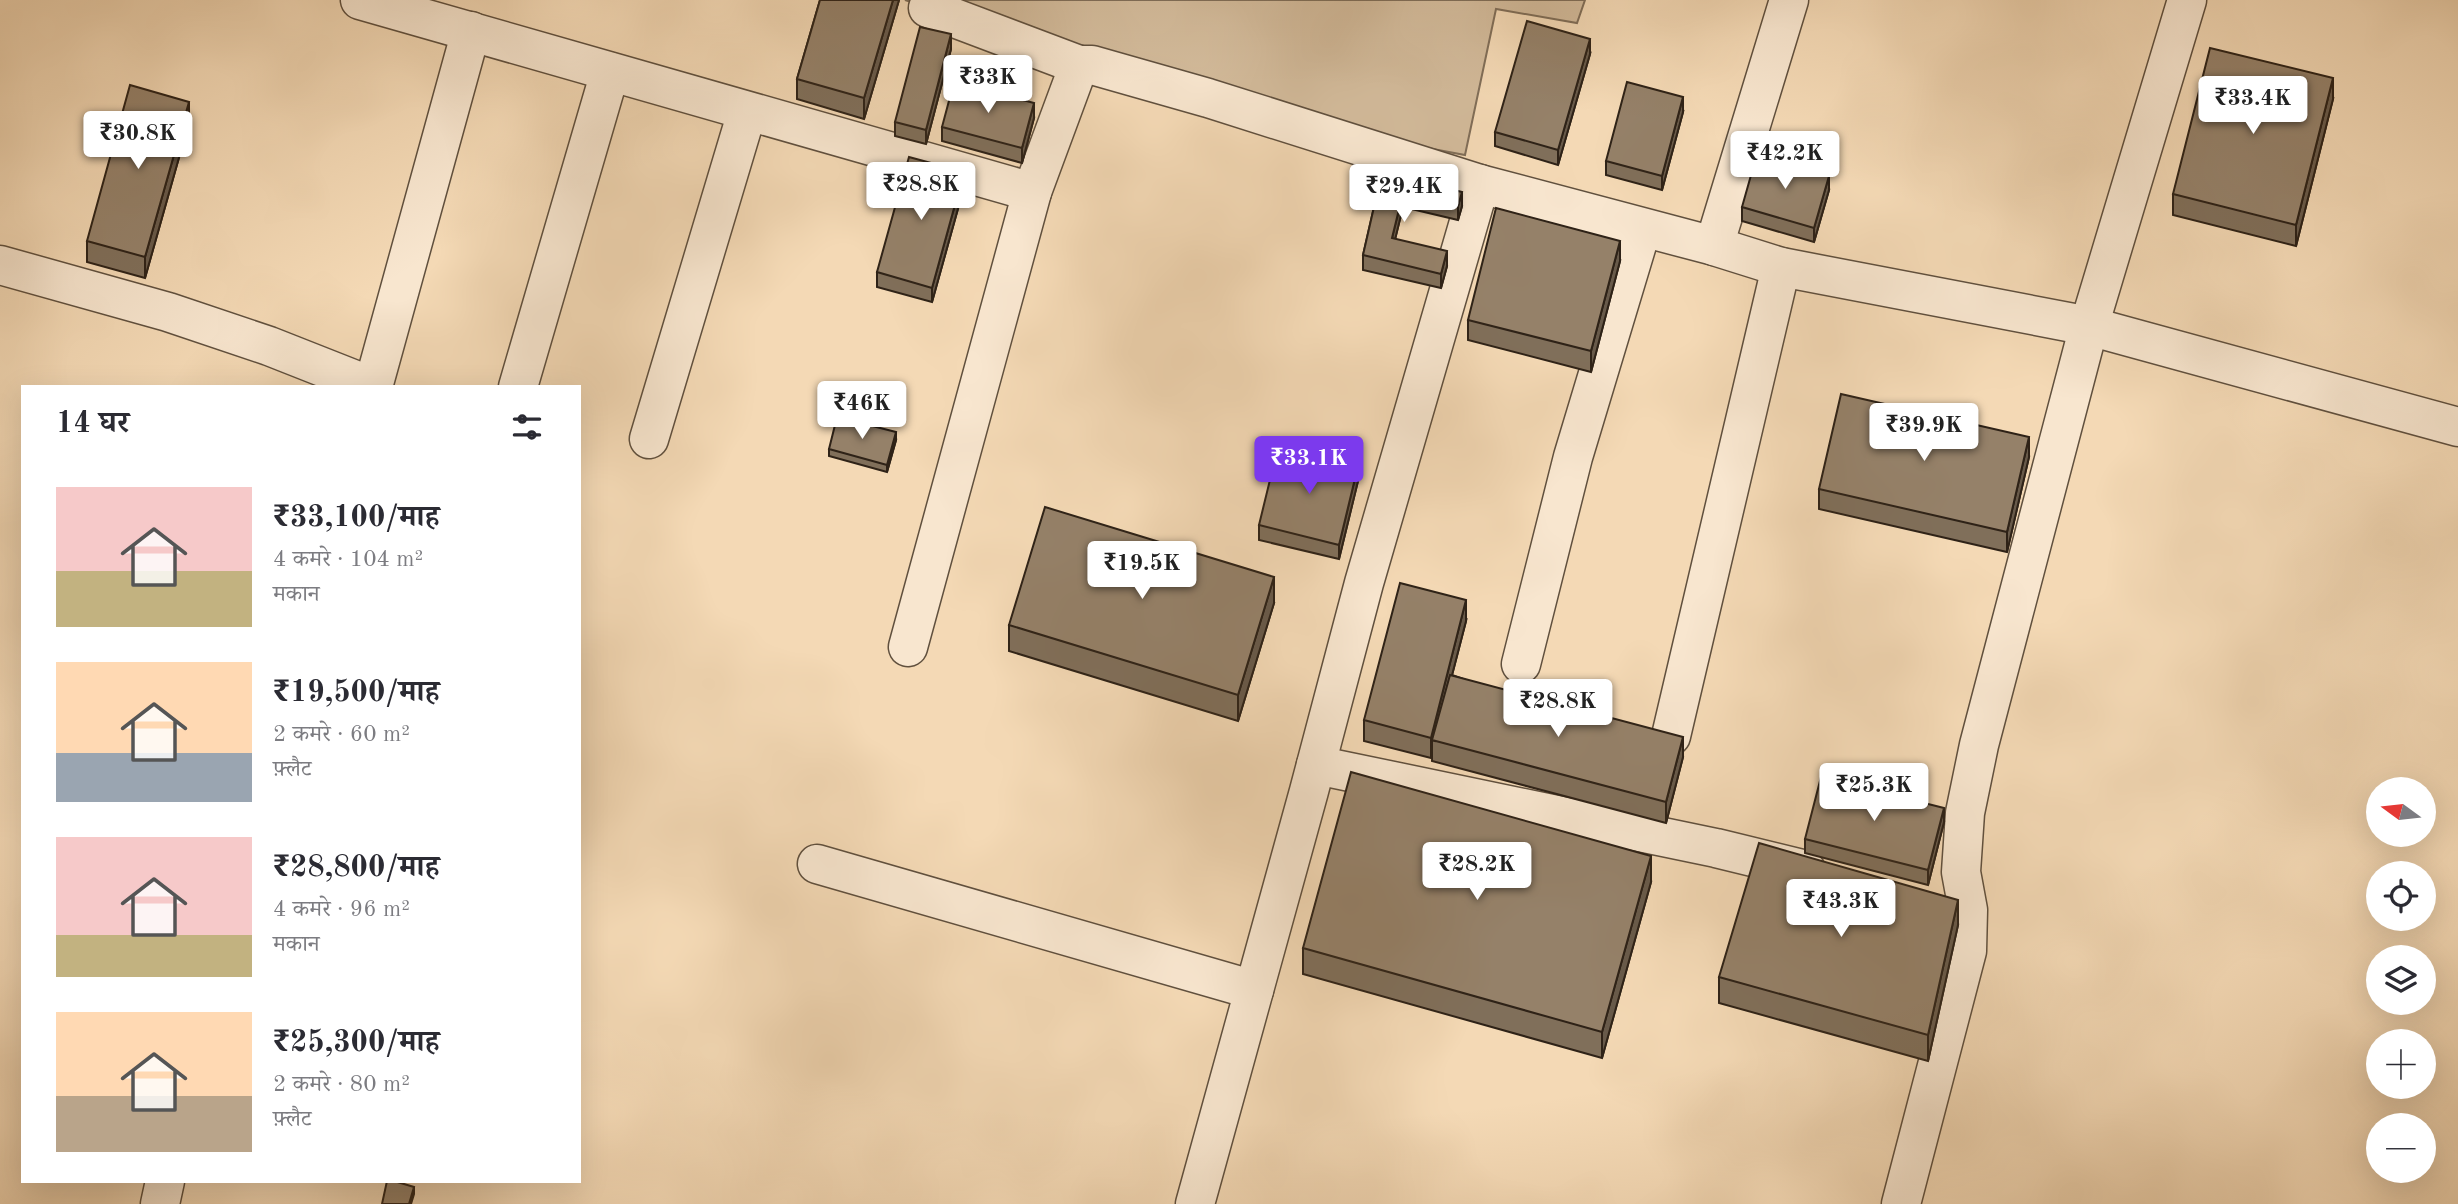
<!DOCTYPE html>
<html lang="hi">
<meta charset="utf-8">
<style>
body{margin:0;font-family:"Old Standard TT","Noto Serif Devanagari",serif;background:#f2f2f3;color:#2b2b33;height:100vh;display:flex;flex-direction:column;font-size:26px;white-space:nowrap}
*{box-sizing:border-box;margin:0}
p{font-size:23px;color:#7c7c81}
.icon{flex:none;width:38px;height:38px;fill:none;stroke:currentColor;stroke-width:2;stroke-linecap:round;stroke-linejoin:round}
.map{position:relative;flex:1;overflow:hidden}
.panel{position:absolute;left:21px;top:385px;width:560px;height:798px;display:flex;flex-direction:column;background:#fff;border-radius:0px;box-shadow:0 7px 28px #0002}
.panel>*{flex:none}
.needle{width:46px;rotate:285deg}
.tools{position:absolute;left:2366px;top:777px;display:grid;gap:14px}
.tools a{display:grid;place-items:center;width:70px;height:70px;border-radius:50%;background:#fff;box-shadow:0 7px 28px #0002;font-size:35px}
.price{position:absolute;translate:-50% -60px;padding:0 16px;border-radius:7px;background:#fff;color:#222;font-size:23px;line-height:46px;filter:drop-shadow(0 2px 4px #0008)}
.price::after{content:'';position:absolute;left:50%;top:42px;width:21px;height:16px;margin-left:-10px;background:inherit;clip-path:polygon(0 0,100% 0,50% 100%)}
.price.active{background:#7c3aed;color:#fff}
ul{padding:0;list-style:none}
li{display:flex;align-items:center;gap:21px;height:175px;padding:0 35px}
li span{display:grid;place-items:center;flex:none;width:196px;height:140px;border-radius:0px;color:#555}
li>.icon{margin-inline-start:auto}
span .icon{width:84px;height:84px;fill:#fffc;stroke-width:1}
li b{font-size:30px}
h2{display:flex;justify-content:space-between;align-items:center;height:84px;padding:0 35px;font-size:30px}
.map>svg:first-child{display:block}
.green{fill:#d2ba9a;stroke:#806e58;stroke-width:2}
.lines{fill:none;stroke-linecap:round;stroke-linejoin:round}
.minor-casing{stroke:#60503e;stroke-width:41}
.minor{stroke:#f8e6cf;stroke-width:38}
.wall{fill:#806f5a;stroke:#2e2217;stroke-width:2}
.shaded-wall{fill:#685a4a;stroke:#2e2217;stroke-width:2}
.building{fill:#958169;stroke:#2e2217;stroke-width:2}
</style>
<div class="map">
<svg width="2458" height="1204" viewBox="0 0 2458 1204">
<rect width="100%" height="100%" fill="#f4d9b5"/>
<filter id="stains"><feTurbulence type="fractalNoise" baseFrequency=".00286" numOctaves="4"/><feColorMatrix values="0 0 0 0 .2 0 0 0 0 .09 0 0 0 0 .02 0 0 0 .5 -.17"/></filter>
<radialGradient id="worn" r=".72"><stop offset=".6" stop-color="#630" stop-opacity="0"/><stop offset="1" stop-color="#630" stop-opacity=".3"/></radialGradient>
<!-- green -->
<polygon class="green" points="905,0 1585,0 1577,23 1496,9 1465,155 1181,102 1081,57"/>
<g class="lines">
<defs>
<g id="minor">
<polyline points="360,0 1032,192"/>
<polyline points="928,8 1079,65"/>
<polyline points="1714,246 1789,0"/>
<polyline points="0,265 168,312 269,346 373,387"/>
<polyline points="373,387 471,31"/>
<polyline points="518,387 610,72"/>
<polyline points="649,439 747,112"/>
<polyline points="908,647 1032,192 1079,65 1092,65 1208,98 1480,184 1714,246 1781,267 2089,326 2458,427"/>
<polyline points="1521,664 1573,457 1642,228"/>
<polyline points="1671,736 1781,267"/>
<polyline points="1316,765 1716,848 1806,870"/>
<polyline points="817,864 1254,990"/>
<polyline points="160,1204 165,1181"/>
<polyline points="1195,1204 1309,791 1364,583 1480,184"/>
<polyline points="1901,1204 1967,951 1968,910 1961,872 1965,813 1979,745 2089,326 2187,0"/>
</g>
</defs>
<!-- minor casing -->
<use href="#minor" class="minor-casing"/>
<!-- minor -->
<use href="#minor" class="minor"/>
</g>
<!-- wall -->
<g class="wall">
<polygon points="820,0 899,0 864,119 797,99 797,79"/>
<polygon points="951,49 926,144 895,136 895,122"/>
<polygon points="1590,54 1558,165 1495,146 1495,132"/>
<polygon points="2333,99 2296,246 2173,215 2173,194"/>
<polygon points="1683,112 1662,190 1606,175 1606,161"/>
<polygon points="1034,118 1022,163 942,141 942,127"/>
<polygon points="189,122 145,278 87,262 87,241"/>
<polygon points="1382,172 1462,206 1458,220 1403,207 1395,239 1447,266 1441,288 1363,270 1363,255"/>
<polygon points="964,187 932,302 877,287 877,272"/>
<polygon points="1829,190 1814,242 1742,221 1742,207"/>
<polygon points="1620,261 1591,372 1468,340 1468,320"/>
<polygon points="896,440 887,472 829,456 829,449"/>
<polygon points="2029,457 2007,552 1819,509 1819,489"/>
<polygon points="1358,481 1339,559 1259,540 1259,525"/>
<polygon points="1274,603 1238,721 1009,651 1009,625"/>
<polygon points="1466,621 1452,675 1683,757 1666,823 1432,761 1432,752 1431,758 1364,741 1364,720"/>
<polygon points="1944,822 1928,885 1805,853 1805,839"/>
<polygon points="1651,882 1602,1058 1303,974 1303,948"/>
<polygon points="1958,925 1928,1061 1719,1003 1719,977"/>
</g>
<!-- shaded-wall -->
<g class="shaded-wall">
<polygon points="893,0 899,0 864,119 864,98"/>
<polygon points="951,34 951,49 926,144 926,130"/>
<polygon points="1590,39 1590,54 1558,165 1558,150"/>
<polygon points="2333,78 2333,99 2296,246 2296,225"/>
<polygon points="1683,97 1683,112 1662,190 1662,176"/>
<polygon points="189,102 189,122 145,278 145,257"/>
<polygon points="1034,103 1034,118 1022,163 1022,148"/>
<polygon points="964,172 964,187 932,302 932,288"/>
<polygon points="1829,176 1829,190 1814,242 1814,228"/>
<polygon points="1462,192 1462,206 1458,220 1458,206"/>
<polygon points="1403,193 1403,207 1392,252 1392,238"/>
<polygon points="1620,241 1620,261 1591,372 1591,351"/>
<polygon points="1447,251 1447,266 1441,288 1441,274"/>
<polygon points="896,432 896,440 887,472 887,465"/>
<polygon points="2029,437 2029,457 2007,552 2007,532"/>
<polygon points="1358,466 1358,481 1339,559 1339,545"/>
<polygon points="1274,577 1274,603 1238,721 1238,695"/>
<polygon points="1466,600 1466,621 1435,741 1432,740 1432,752 1431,758 1431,738"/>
<polygon points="1683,737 1683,757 1666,823 1666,802"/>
<polygon points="1944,808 1944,822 1928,885 1928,870"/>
<polygon points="1651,856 1651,882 1602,1058 1602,1032"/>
<polygon points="1958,900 1958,925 1928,1061 1928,1035"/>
<polygon points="414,1187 414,1194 411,1204 409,1204"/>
</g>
<!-- building -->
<g class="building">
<polygon points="820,0 893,0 864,98 797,79"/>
<polygon points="1527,21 1590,39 1558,150 1495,132"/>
<polygon points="920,27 951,34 926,130 895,122"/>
<polygon points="2210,48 2333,78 2296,225 2173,194"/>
<polygon points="954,82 1034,103 1022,148 942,127"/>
<polygon points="1627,82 1683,97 1662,176 1606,161"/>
<polygon points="130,85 189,102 145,257 87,241"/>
<polygon points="1757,154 1829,176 1814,228 1742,207"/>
<polygon points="909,157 964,172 932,288 877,272"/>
<polygon points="1382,172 1462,192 1458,206 1403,193 1392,238 1447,251 1441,274 1363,255"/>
<polygon points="1496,208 1620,241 1591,351 1468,320"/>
<polygon points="1841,394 2029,437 2007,532 1819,489"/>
<polygon points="837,417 896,432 887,465 829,449"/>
<polygon points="1278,447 1358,466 1339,545 1259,525"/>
<polygon points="1045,507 1274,577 1238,695 1009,625"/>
<polygon points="1400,583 1466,600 1431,738 1364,720"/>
<polygon points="1450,675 1683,737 1666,802 1432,740"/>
<polygon points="1351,772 1651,856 1602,1032 1303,948"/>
<polygon points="1821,777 1944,808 1928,870 1805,839"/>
<polygon points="1759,843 1958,900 1928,1035 1719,977"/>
<polygon points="387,1181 394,1181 414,1187 409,1204 382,1204"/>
</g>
<rect width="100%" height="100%" filter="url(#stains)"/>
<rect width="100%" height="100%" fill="url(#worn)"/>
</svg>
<div class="tools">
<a><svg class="needle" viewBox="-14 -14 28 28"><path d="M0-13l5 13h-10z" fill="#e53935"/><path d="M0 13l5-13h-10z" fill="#7c7c81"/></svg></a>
<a><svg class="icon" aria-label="locate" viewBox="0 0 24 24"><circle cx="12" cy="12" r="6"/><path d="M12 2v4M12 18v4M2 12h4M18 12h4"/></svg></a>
<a><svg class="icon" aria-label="layers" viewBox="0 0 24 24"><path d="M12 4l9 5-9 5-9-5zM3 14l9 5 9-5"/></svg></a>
<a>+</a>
<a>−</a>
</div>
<b class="price" style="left:988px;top:115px">₹33K</b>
<b class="price" style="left:2253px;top:136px">₹33.4K</b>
<b class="price" style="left:138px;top:171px">₹30.8K</b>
<b class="price" style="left:1785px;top:191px">₹42.2K</b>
<b class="price" style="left:921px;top:222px">₹28.8K</b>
<b class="price" style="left:1404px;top:224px">₹29.4K</b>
<b class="price" style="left:862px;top:441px">₹46K</b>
<b class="price" style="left:1924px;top:463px">₹39.9K</b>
<b class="price active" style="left:1309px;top:496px">₹33.1K</b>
<b class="price" style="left:1142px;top:601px">₹19.5K</b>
<b class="price" style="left:1558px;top:739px">₹28.8K</b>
<b class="price" style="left:1874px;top:823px">₹25.3K</b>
<b class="price" style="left:1477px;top:902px">₹28.2K</b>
<b class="price" style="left:1841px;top:939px">₹43.3K</b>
<section class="panel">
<h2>14 घर<svg class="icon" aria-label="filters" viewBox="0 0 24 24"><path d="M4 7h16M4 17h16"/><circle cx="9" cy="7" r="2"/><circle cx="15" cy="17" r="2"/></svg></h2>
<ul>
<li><span style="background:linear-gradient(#f6c9c9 60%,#c2b280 0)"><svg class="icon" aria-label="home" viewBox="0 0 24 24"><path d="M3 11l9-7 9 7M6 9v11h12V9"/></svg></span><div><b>₹33,100/माह</b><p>4 कमरे · 104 m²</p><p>मकान</p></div></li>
<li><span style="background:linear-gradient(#ffd9b3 65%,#9aa5b1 0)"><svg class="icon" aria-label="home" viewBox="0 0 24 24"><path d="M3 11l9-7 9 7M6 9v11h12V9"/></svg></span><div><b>₹19,500/माह</b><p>2 कमरे · 60 m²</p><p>फ़्लैट</p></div></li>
<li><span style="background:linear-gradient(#f6c9c9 70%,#c2b280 0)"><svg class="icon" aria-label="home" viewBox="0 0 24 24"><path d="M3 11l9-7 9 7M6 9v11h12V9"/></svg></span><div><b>₹28,800/माह</b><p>4 कमरे · 96 m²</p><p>मकान</p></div></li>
<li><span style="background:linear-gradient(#ffd9b3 60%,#b9a48a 0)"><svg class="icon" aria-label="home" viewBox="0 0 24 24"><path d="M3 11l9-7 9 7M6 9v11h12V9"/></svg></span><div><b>₹25,300/माह</b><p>2 कमरे · 80 m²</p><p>फ़्लैट</p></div></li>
</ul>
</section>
</div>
